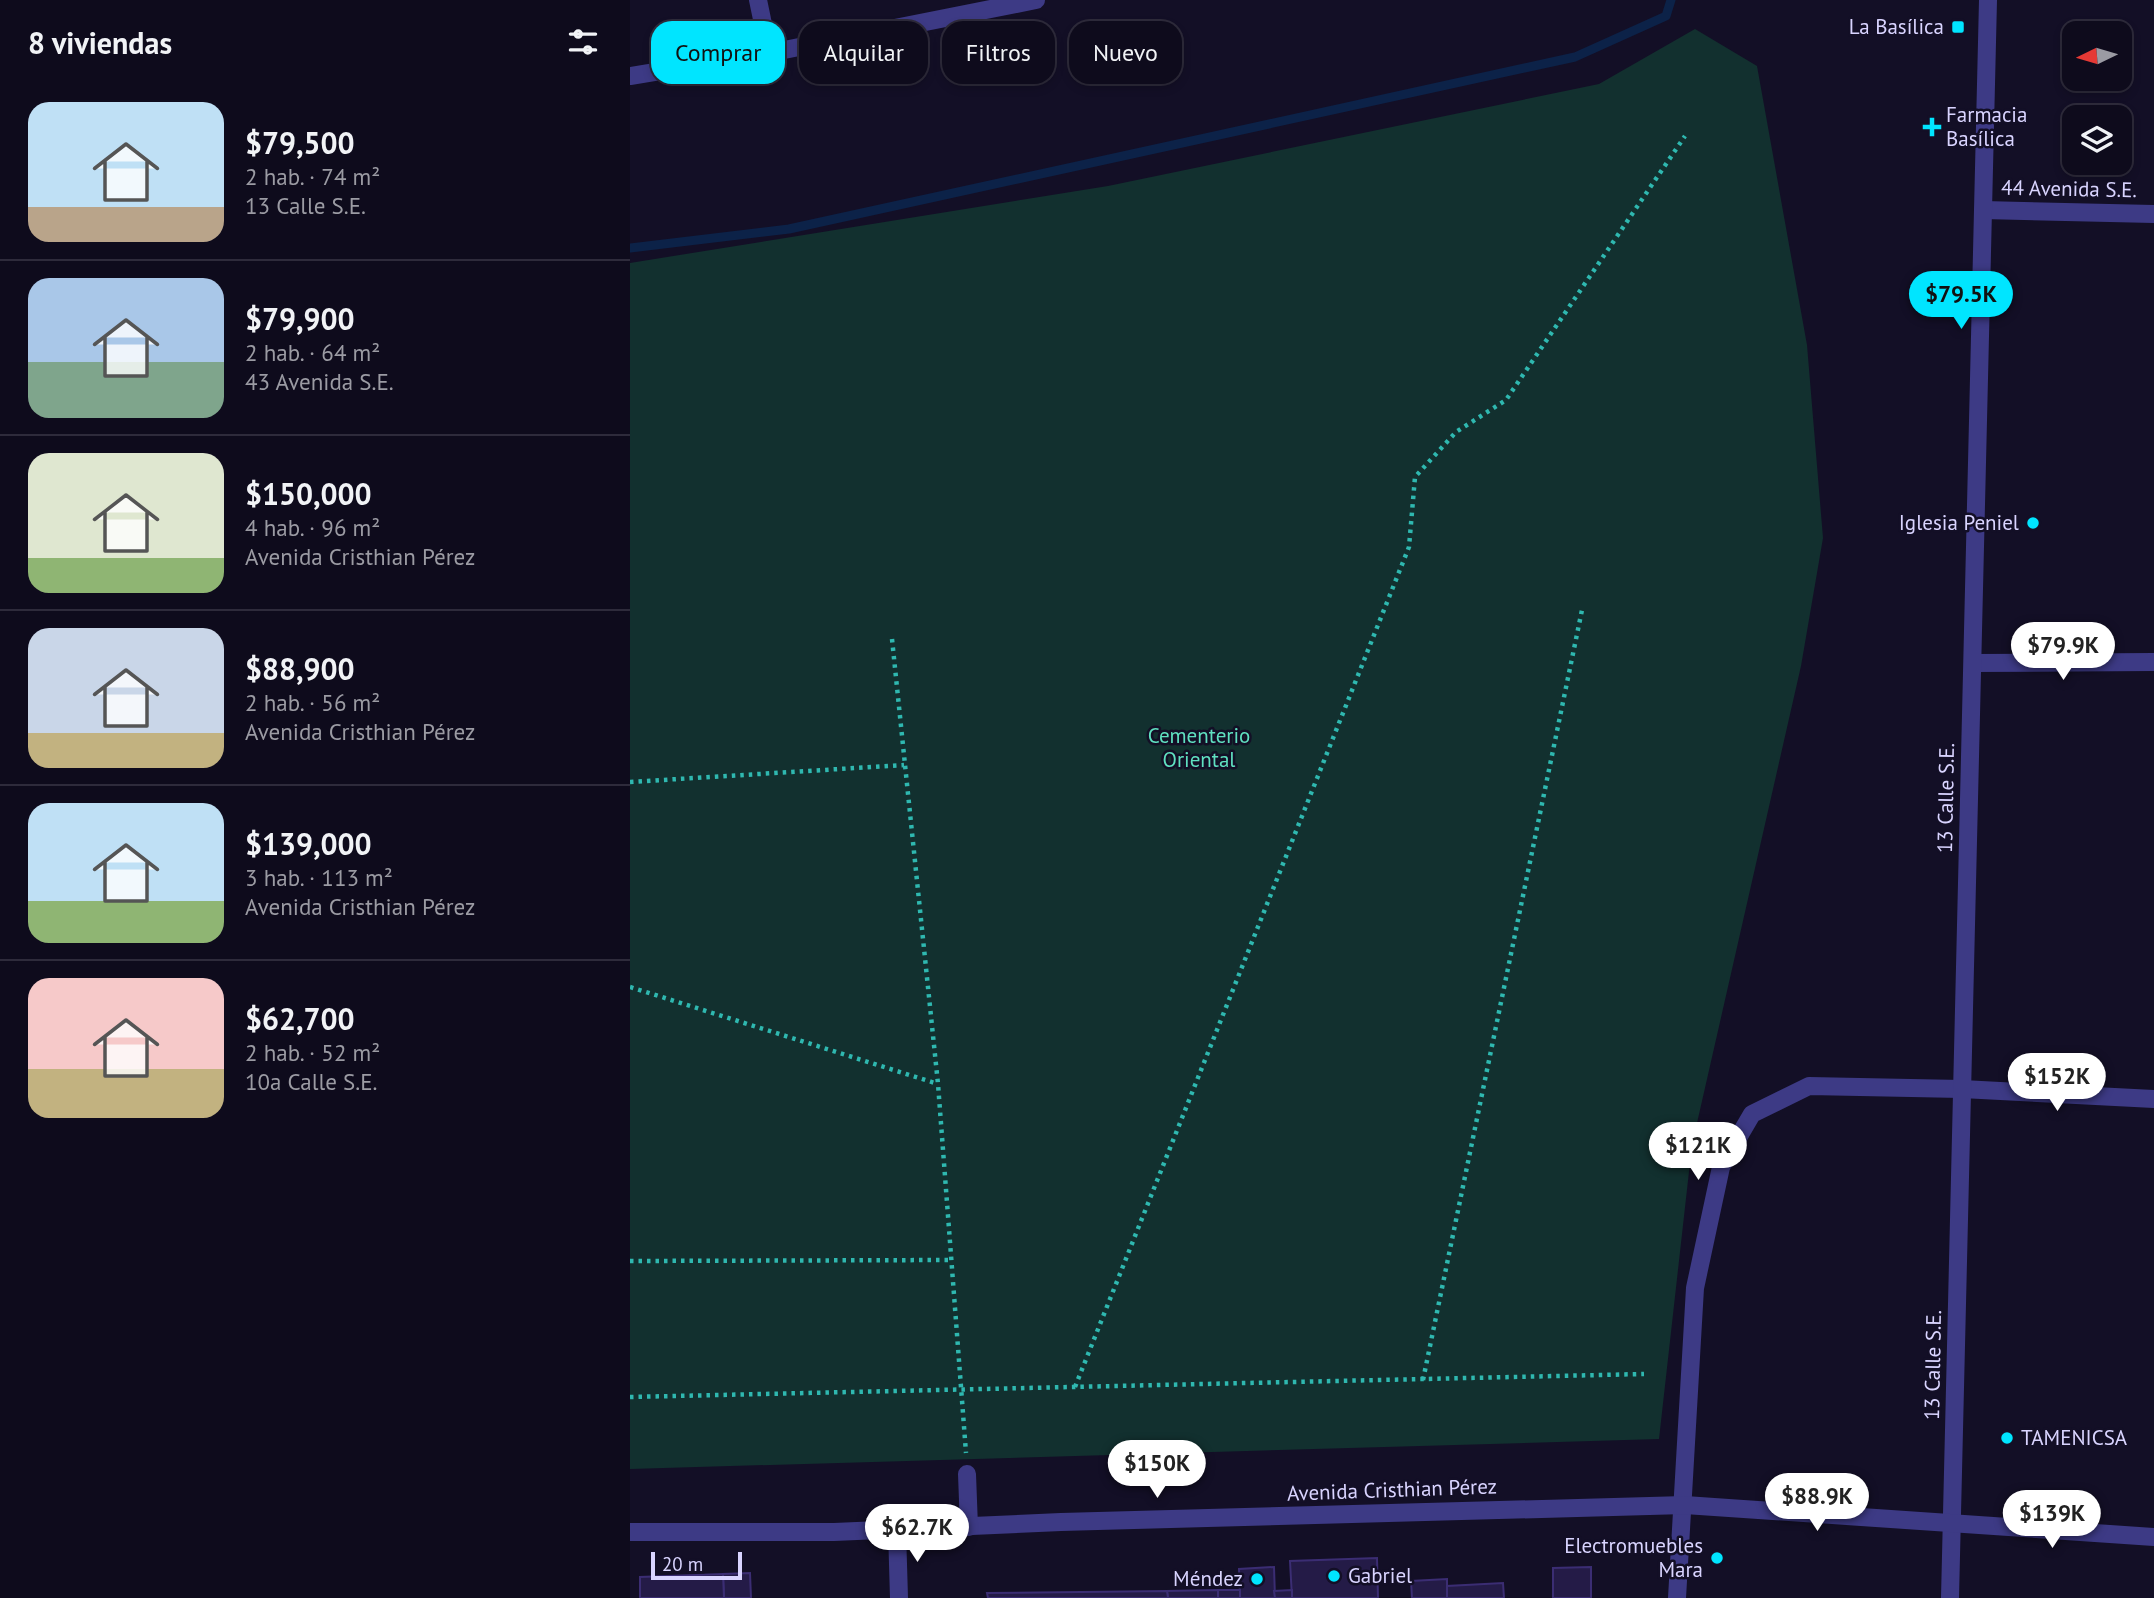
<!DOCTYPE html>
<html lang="es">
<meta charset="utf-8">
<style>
body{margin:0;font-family:"PT Sans",sans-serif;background:#171425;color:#f1f3f6;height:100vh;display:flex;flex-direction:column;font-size:26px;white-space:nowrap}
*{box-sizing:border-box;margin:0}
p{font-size:23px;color:#9b9ba3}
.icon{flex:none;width:38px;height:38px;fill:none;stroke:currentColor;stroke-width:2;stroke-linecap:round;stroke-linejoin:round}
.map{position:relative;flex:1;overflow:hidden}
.panel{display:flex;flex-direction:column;background:#0e0b1c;width:630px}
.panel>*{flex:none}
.top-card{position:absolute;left:21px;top:21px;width:665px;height:63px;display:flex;gap:14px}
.needle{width:46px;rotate:265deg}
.buttons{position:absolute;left:1432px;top:21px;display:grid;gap:14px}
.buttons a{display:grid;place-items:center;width:70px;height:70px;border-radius:14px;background:#0e0b1c;box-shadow:0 4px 10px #0003,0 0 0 2px #2e2b3b;font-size:35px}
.scale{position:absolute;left:21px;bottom:18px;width:91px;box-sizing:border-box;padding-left:7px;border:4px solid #d9d4ff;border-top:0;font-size:19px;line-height:24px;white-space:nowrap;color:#d9d4ff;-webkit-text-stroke:5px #130f26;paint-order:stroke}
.price{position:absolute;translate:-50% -60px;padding:0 16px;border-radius:24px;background:#fff;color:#222;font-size:23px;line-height:46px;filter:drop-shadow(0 2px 4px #0008)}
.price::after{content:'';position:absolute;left:50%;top:42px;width:21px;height:16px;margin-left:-10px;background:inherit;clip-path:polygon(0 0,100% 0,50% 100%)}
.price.current{background:#00e5ff;color:#111}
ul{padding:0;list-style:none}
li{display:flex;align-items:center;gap:21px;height:175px;padding:0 28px}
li+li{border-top:2px solid #2e2b3b}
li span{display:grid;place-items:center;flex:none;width:196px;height:140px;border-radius:21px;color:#555}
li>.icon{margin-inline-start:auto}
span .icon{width:84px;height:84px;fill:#fffc;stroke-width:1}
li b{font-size:30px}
h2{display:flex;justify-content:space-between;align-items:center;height:84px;padding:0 28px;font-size:30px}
.tag{padding:0 24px;border-radius:21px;background:#0e0b1c;box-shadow:0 4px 10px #0003,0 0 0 2px #2e2b3b;font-size:24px;line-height:63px}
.tag.current{background:#00e5ff;color:#111}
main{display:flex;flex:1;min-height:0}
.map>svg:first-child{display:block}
.green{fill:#12302f}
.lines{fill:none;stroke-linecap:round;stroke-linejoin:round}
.stream{stroke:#0c2248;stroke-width:9}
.building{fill:#241b47;stroke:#3b2d73;stroke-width:2}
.path{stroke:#2fb8b0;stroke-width:4.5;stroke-dasharray:3.5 5;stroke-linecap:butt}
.minor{stroke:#3d3a85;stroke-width:18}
.tertiary{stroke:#3d3a85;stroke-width:18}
.poi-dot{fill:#00e5ff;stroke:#130f26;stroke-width:2.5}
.labels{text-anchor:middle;stroke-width:5;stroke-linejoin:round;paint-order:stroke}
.poi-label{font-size:21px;fill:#d9d4ff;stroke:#130f26;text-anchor:end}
.street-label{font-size:21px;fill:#d9d4ff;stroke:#130f26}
.park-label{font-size:21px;fill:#5fe0c0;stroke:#130f26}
</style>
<main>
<section class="panel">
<h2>8 viviendas<svg class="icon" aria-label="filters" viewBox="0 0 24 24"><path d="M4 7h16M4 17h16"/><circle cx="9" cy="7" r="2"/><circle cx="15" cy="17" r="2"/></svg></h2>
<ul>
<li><span style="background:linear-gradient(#bfe0f5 75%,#b9a48a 0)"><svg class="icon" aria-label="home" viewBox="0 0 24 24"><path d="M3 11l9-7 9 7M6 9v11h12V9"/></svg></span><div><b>$79,500</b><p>2 hab. · 74 m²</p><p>13 Calle S.E.</p></div></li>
<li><span style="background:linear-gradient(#a9c7e8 60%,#7fa58c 0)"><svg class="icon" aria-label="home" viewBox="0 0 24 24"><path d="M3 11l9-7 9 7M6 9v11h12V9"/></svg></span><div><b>$79,900</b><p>2 hab. · 64 m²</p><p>43 Avenida S.E.</p></div></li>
<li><span style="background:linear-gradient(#dfe7d0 75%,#8fb573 0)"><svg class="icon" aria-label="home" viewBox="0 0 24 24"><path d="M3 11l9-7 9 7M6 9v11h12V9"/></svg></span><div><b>$150,000</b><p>4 hab. · 96 m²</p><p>Avenida Cristhian Pérez</p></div></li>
<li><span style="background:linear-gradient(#c9d6e8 75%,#c2b280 0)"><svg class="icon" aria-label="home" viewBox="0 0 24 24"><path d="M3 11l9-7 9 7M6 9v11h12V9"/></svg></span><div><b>$88,900</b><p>2 hab. · 56 m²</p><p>Avenida Cristhian Pérez</p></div></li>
<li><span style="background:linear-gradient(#bfe0f5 70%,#8fb573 0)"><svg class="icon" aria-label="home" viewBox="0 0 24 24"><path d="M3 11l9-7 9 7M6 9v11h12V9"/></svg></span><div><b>$139,000</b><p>3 hab. · 113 m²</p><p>Avenida Cristhian Pérez</p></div></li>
<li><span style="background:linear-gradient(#f6c9c9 65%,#c2b280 0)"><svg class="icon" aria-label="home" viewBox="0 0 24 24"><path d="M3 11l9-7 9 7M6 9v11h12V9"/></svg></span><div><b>$62,700</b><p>2 hab. · 52 m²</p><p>10a Calle S.E.</p></div></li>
</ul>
</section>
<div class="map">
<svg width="1524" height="1598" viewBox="0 0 1524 1598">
<rect width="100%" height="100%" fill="#130f26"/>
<!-- green -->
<polygon class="green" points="1065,29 1127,66 1177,345 1193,538 1171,666 1062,1145 1029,1439 0,1469 0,263 478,186 969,84"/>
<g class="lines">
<!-- stream -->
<polyline class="stream" points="0,248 159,229 945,57 1036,16 1041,0"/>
</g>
<!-- building -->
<g class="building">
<polygon points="747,1558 748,1598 662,1598 660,1561"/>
<polygon points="644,1567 645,1598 610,1598 609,1569"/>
<polygon points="961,1567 961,1598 923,1598 923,1568"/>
<polygon points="120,1573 121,1598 94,1598 93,1574"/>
<polygon points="93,1574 94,1598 10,1598 10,1577"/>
<polygon points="817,1579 817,1598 782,1598 781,1581"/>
<polygon points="873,1583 874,1598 817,1598 817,1586"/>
<polygon points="588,1590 588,1598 538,1598 537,1591"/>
<rect x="588" y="1590" width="22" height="8"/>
<polygon points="662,1590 662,1598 645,1598 644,1591"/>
<polygon points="537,1591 538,1598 358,1598 357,1593"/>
</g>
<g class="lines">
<!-- path -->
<g class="path">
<polyline points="262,639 308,1084 336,1453"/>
<polyline points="0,782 274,765"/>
<polyline points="0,987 308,1084"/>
<polyline points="0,1261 323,1260"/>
<polyline points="793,1380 952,610"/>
<polyline points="445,1387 779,547 785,477 826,432 876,400 1055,136"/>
<polyline points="0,1397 1014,1374"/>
</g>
<!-- minor -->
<g class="minor">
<polyline points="128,0 139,53"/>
<polyline points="0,76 139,53 406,0"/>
<polyline points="1353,210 1524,214"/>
<polyline points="1343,663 1524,662"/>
<polyline points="337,1474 339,1527"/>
<polyline points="267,1530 269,1598"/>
<polyline points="1047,1598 1065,1288 1091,1167 1122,1114 1179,1086 1332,1089 1524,1099"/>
<polyline points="1320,1598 1358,0"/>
</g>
<!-- tertiary -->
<polyline class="tertiary" points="0,1532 204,1532 431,1522 1055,1505 1524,1537"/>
</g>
<!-- markers -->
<g class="poi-dot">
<rect x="1321" y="20" width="14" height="14" rx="3.5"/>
<path d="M1298.5 116.5h7v7h7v7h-7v7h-7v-7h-7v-7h7z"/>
<circle cx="1403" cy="523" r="7"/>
<circle cx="1377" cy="1438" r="7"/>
<circle cx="1087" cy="1558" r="7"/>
<circle cx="704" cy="1576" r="7"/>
<circle cx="627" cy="1579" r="7"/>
</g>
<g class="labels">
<!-- poi labels -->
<g class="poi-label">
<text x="1314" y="34">La Basílica</text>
<text x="1316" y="122" text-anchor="start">Farmacia<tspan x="1316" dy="24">Basílica</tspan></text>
<text x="1389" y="530">Iglesia Peniel</text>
<text x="1391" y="1445" text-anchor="start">TAMENICSA</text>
<text x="1073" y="1553">Electromuebles<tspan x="1073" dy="24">Mara</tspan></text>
<text x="718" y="1583" text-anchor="start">Gabriel</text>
<text x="613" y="1586">Méndez</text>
</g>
<!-- street labels -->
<g class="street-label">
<text transform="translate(1439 189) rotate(1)" y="7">44 Avenida S.E.</text>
<text transform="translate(1316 798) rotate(-89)" y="7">13 Calle S.E.</text>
<text transform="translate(1303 1365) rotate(-89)" y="7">13 Calle S.E.</text>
<text transform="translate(762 1490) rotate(-2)" y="7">Avenida Cristhian Pérez</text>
</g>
<!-- park labels -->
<g class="park-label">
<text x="569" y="743">Cementerio<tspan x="569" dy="24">Oriental</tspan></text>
</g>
</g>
</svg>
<div class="buttons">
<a><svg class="needle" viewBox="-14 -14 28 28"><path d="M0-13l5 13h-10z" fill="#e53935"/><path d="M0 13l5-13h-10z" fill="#9b9ba3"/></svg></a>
<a><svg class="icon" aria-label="layers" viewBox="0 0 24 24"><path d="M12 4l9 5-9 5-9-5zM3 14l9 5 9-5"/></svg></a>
</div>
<div class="scale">20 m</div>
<b class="price current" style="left:1331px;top:331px">$79.5K</b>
<b class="price" style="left:1433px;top:682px">$79.9K</b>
<b class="price" style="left:1427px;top:1113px">$152K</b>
<b class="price" style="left:1068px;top:1182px">$121K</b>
<b class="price" style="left:527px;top:1500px">$150K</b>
<b class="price" style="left:1187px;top:1533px">$88.9K</b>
<b class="price" style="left:1422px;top:1550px">$139K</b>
<b class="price" style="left:287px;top:1564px">$62.7K</b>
<div class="top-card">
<a class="tag current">Comprar</a>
<a class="tag">Alquilar</a>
<a class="tag">Filtros</a>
<a class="tag">Nuevo</a>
</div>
</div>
</main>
